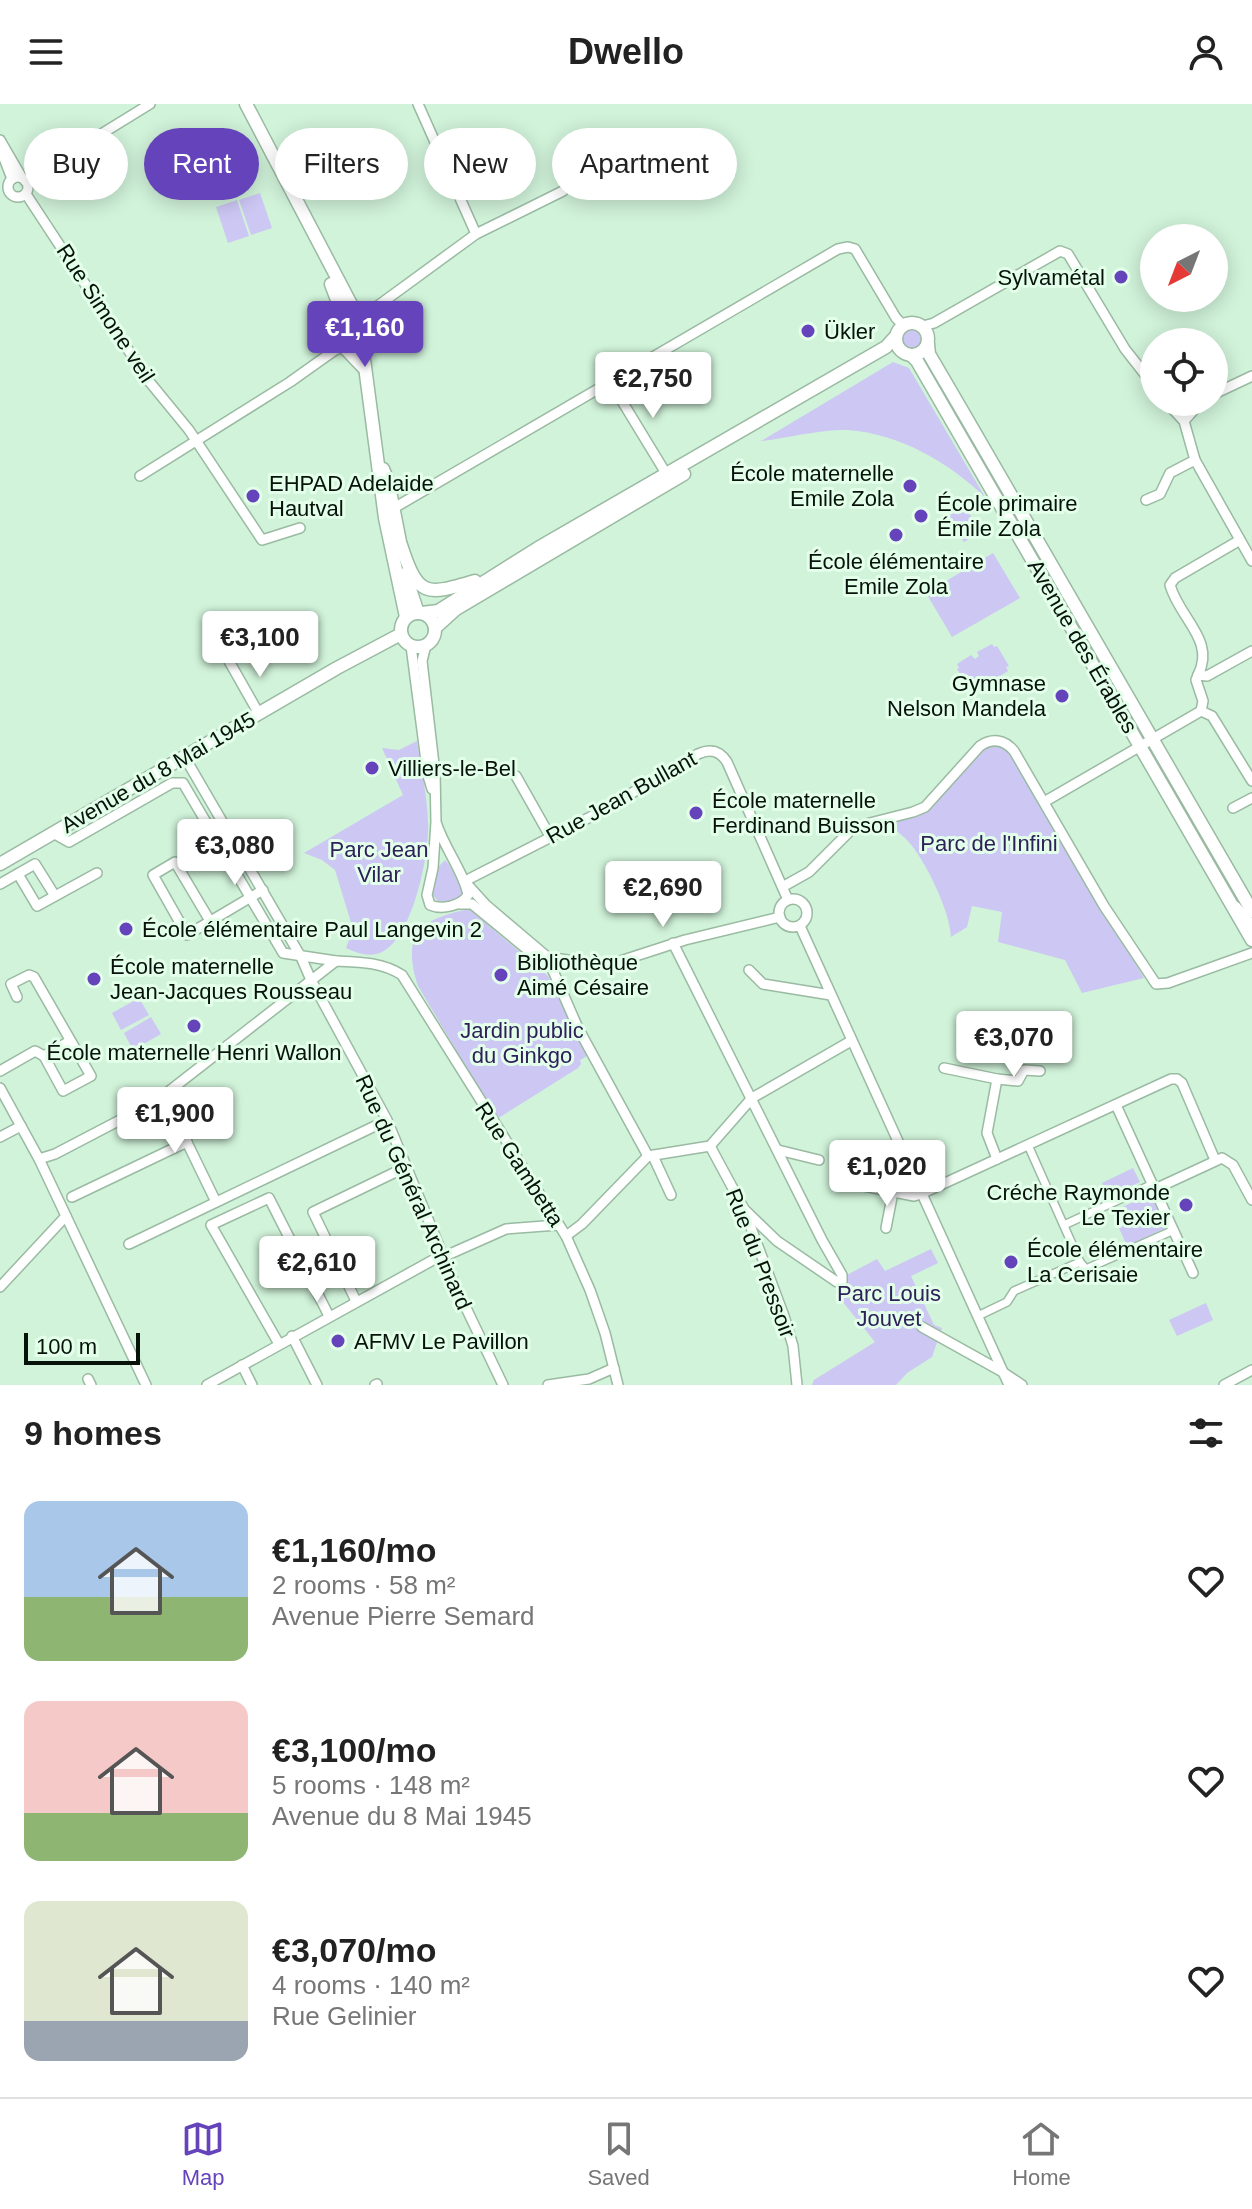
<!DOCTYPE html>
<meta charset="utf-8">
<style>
body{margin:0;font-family:Arial,sans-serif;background:#f6f6f6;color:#222;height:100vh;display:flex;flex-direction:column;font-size:30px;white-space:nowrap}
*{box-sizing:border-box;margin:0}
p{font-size:26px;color:#767676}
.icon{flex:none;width:44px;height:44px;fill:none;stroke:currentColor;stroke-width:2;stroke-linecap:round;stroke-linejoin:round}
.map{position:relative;height:1281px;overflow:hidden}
.sheet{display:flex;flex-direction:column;background:#fff;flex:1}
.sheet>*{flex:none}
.hud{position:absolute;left:24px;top:24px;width:800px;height:72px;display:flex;gap:16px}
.needle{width:52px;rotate:222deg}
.controls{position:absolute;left:1140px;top:120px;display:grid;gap:16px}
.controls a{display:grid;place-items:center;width:88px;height:88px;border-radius:50%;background:#fff;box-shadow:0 4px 20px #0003;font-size:40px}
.scale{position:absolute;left:24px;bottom:20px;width:116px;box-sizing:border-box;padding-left:8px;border:4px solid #07130a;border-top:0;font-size:22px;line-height:28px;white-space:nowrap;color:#07130a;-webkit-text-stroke:6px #e3ffea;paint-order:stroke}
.price{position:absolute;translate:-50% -68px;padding:0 18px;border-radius:8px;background:#fff;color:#222;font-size:26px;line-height:52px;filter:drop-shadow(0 2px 4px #0008)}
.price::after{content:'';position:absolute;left:50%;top:48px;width:24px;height:18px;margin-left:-12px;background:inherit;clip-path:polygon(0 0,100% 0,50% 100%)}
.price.on{background:#6443bb;color:#fff}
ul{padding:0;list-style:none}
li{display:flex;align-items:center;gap:24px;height:200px;padding:0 24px}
li span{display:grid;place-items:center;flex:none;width:224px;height:160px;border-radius:16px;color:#555}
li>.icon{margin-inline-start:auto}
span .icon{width:96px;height:96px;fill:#fffc;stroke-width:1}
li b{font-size:34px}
h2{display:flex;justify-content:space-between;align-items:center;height:96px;padding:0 24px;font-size:34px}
.pill{padding:0 28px;border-radius:36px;background:#fff;box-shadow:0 4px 20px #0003;font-size:28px;line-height:72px}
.pill.on{background:#6443bb;color:#fff}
header{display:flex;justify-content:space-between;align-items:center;height:104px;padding:0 24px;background:#fff;font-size:36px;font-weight:800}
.tabs{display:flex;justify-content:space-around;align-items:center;height:112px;border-top:2px solid #e0e0e0;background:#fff;font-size:22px;color:#767676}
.tabs a{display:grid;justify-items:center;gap:4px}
.tabs .on{color:#6443bb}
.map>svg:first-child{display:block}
.green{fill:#cdc7f4}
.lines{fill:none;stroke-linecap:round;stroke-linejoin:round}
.pedestrian-casing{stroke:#9abaa2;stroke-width:10}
.minor-casing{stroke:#9abaa2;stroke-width:12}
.tertiary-casing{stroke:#9abaa2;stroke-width:14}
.secondary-casing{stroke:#9abaa2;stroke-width:15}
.pedestrian{stroke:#fff;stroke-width:7}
.minor{stroke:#fff;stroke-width:9}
.tertiary{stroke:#fff;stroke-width:11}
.secondary{stroke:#fff;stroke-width:12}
.poi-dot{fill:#6443bb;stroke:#e3ffea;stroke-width:3}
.labels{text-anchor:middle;stroke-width:6;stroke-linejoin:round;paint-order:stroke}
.poi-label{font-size:22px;fill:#07130a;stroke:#e3ffea;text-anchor:start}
.street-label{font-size:22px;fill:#07130a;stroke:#e3ffea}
.park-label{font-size:22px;fill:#2e2059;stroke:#e3ffea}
</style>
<header><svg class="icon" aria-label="menu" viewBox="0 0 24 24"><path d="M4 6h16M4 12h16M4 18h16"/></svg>Dwello<svg class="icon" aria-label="person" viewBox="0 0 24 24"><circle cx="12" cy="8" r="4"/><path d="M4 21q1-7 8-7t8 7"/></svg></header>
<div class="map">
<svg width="1252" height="1281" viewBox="0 0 1252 1281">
<rect width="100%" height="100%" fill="#d1f3da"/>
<!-- green -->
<g class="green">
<polygon points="260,89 272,124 251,131 239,96"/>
<polygon points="237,96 249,132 228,139 216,103"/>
<circle cx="912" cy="235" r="11"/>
<path d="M893,258L909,264L985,393C948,358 900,330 848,326C822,325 787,334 761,337Z"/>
<polygon points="965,402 980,428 964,438 948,412"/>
<polygon points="993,449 1020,494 952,533 926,489"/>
<polygon points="992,540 994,543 997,542 1009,562 1006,563 1008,567 993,576 991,572 987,575 989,579 974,587 972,584 969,585 957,565 959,564 957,560 971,551 975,555 979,552 977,548"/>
<path d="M417,637C421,663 427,691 428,717C430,749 413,833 382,848C370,854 357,849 346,844L353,825L335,766L322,756L304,749L403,691L382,644L399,646Z"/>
<path d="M994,639L1011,646L1144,874L1082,889L1065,856L998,838L1002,808L972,802L967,823L951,833C950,807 925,755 907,736C901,730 894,725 888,719L922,709L976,648Z"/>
<polygon points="445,756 450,762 463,789 462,793 453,797 438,797 432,790 437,764"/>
<path d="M469,805L548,872L587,952L580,956L581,960L578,964L497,1015L418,882C401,830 420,815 469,805Z"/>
<polygon points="139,894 149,911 121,926 112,909"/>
<polygon points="151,913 161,930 133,946 124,929"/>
<polygon points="1133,1064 1140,1078 1108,1093 1102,1079"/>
<polygon points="1150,1090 1166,1124 1127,1142 1112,1108"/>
<polygon points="931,1145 938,1159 911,1172 934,1221 942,1224 932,1253 907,1269 896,1281 812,1281 814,1276 875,1238 835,1188 845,1182 847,1171 877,1155 885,1167"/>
<polygon points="1206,1199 1213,1216 1177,1232 1169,1216"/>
</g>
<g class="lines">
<defs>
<g id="pedestrian">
<polyline points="1028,1041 1080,1158"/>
<polyline points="1064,1121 1153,1080"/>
<polyline points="982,1210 1007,1198 1014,1187 1080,1158 1086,1165 1174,1126"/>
</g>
<g id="minor">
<polyline points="418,0 476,130"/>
<polyline points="0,36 22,74"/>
<polyline points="2,49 12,75"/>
<circle cx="18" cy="83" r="10"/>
<polyline points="25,77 150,0"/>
<polyline points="26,90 148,276 189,326 262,436 300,424"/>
<polyline points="357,217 476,130 563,87"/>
<polyline points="923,222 934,219 1060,147 1068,150 1125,245 1154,282"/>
<polyline points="611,279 667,371"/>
<polyline points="1214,290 1252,272"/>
<polyline points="1166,298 1184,317"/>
<polyline points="1201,298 1184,317 1195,356 1252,457"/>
<polyline points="140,372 290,278 335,246 344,243"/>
<polyline points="1146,396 1160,390 1170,369 1195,356"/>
<polyline points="394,404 838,145 848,143 855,145 896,214 903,221"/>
<path d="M426,541L422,557L435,669L436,718L433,764L427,791L430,801C442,806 461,802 468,791C464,768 444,744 436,718"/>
<polyline points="411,542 428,672 432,685"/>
<polyline points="1252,547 1207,572 1198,571 1196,576 1203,597 1201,607 1212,612 1252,677"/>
<polyline points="229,557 259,610"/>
<path d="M1198,571C1216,536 1179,514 1170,481L1175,474L1240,436"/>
<polyline points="184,652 301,853 311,876 387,1016 456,1183 503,1281"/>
<polyline points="516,672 551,734"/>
<polyline points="1044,698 1201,607"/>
<polyline points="1233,704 1252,694"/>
<polyline points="53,729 69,738 172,679 183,679 283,849 336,857"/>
<polyline points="18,770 37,802 97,769"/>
<path d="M465,777L598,709L698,650C711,644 720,647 727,658L788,796"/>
<polyline points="0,780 35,760 55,792"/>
<polyline points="467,780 486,801 545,851"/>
<path d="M784,782L809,768L854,723L913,708L925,703L980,642C992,634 1004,635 1014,647L1104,802L1156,880L1168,879L1252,849"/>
<circle cx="793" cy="809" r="14"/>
<polyline points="460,800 472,800 534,851 594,860 614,859 685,836 780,813"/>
<polyline points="210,817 175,758 153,771 187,831 263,786"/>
<polyline points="800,822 1009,1281"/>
<polyline points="673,839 822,1136 842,1171 842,1177 837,1178 777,1137 744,1105"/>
<polyline points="547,853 578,924 648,1052"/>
<polyline points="749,866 763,880 831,891"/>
<polyline points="17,893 11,880 29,871 34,873 91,972 63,987 44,952"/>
<polyline points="944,964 997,975 987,1029 997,1055"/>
<polyline points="0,967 35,947 44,952 70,937"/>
<polyline points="997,975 1018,977 1024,966 1040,967"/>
<polyline points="0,984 39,1055 146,1281"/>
<polyline points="164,991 216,1098"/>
<polyline points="1116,1001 1193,1169"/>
<polyline points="0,1033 21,1022"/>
<polyline points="710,1042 744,1105 784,1212 793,1242 797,1281"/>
<polyline points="778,1046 819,1056"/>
<polyline points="653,1052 671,1091"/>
<path d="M39,1055L55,1050L122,1015L164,991L336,857C359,858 382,858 402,871L566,1132L590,1186L605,1229L618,1281"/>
<polyline points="854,1080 914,1092 921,1090 1171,975 1177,975 1182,979 1215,1056"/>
<polyline points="1155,1085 1222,1054 1233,1061 1252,1096"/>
<polyline points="72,1093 187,1038"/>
<polyline points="886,1124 893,1088"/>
<polyline points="566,1132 582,1120 648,1052 710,1042 752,994 851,937"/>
<polyline points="129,1140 375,1022"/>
<polyline points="443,1153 506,1125 558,1121"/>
<polyline points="0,1183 66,1112"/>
<polyline points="356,1197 313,1108 406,1063"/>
<polyline points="922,1223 1001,1267 1022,1281"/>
<polyline points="292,1232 317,1281"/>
<polyline points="279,1240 211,1121 269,1094 329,1212"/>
<polyline points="242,1261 252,1281"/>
<polyline points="88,1275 91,1281"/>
<polyline points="207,1281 442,1151"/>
<polyline points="375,1281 377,1280"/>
<polyline points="548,1281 589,1275 614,1264"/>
<polyline points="1224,1281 1252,1266"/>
</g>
<polyline id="tertiary" points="1235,803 1252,822"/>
<g id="secondary">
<polyline points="246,0 354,206 362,240 385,414 406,513"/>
<polyline points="331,180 339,201 337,208 344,243 363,263"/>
<circle cx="912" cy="235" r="16"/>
<polyline points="928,240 929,250 960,303 1252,807"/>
<polyline points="911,251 917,257 1252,836"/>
<polyline points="383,365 388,377 402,448"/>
<path d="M401,441C418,493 425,492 475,477"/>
<polyline points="405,470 418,509"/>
<circle cx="418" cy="526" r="17"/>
<polyline points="422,509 438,507 538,444 886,243 896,232"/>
<polyline points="435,524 456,505 684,370"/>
<polyline points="0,760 337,564 401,530"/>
</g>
</defs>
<!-- pedestrian casing -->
<use href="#pedestrian" class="pedestrian-casing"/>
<!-- minor casing -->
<use href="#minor" class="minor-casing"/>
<!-- tertiary casing -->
<use href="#tertiary" class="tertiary-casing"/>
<!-- secondary casing -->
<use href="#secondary" class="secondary-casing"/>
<!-- pedestrian -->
<use href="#pedestrian" class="pedestrian"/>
<!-- minor -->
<use href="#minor" class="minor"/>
<!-- tertiary -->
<use href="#tertiary" class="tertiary"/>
<!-- secondary -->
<use href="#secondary" class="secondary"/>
</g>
<!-- markers -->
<g class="poi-dot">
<circle cx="1121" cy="173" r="8"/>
<circle cx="808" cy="227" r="8"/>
<circle cx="910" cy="382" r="8"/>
<circle cx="253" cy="392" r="8"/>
<circle cx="921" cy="412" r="8"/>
<circle cx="896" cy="431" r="8"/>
<circle cx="1062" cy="592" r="8"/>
<circle cx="372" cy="664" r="8"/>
<circle cx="696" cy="709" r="8"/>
<circle cx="126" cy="825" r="8"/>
<circle cx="501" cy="871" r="8"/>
<circle cx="94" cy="875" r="8"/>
<circle cx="194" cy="922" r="8"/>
<circle cx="1186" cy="1101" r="8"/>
<circle cx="1011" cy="1158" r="8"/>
<circle cx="338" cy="1237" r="8"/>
</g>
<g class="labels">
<!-- poi labels -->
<g class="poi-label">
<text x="1105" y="181" text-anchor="end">Sylvamétal</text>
<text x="824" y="235">Ükler</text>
<text x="894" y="377" text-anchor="end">École maternelle<tspan x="894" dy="25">Emile Zola</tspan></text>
<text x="269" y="387">EHPAD Adelaide<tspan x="269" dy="25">Hautval</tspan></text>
<text x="937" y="407">École primaire<tspan x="937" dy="25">Émile Zola</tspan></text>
<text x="896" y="465" text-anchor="middle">École élémentaire<tspan x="896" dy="25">Emile Zola</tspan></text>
<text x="1046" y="587" text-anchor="end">Gymnase<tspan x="1046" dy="25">Nelson Mandela</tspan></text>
<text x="388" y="672">Villiers-le-Bel</text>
<text x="712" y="704">École maternelle<tspan x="712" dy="25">Ferdinand Buisson</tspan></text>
<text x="142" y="833">École élémentaire Paul Langevin 2</text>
<text x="517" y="866">Bibliothèque<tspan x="517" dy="25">Aimé Césaire</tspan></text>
<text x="110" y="870">École maternelle<tspan x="110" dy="25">Jean-Jacques Rousseau</tspan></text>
<text x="194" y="956" text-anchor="middle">École maternelle Henri Wallon</text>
<text x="1170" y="1096" text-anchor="end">Créche Raymonde<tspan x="1170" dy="25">Le Texier</tspan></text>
<text x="1027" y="1153">École élémentaire<tspan x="1027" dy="25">La Cerisaie</tspan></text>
<text x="354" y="1245">AFMV Le Pavillon</text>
</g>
<!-- street labels -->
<g class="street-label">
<text transform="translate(106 209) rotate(57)" y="8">Rue Simone veil</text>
<text transform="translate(1083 542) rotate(60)" y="8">Avenue des Érables</text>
<text transform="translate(158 668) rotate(-30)" y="8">Avenue du 8 Mai 1945</text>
<text transform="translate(621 693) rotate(-29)" y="8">Rue Jean Bullant</text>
<text transform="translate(520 1060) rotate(57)" y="8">Rue Gambetta</text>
<text transform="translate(414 1088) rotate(66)" y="8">Rue du Général Archinard</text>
<text transform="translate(761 1159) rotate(69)" y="8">Rue du Pressoir</text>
</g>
<!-- park labels -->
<g class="park-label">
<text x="989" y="747">Parc de l'Infini</text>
<text x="379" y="753">Parc Jean<tspan x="379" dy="25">Vilar</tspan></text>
<text x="522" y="934">Jardin public<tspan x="522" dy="25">du Ginkgo</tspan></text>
<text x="889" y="1197">Parc Louis<tspan x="889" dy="25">Jouvet</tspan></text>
</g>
</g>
</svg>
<div class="controls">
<a><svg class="needle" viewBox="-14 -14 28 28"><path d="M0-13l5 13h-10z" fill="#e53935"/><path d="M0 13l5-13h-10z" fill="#767676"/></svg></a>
<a><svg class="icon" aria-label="locate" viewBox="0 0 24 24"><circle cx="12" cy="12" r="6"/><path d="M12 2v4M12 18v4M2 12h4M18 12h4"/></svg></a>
</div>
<div class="scale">100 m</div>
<b class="price on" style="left:365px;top:265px">€1,160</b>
<b class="price" style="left:653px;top:316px">€2,750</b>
<b class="price" style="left:260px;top:575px">€3,100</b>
<b class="price" style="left:235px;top:783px">€3,080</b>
<b class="price" style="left:663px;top:825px">€2,690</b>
<b class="price" style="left:1014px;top:975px">€3,070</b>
<b class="price" style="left:175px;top:1051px">€1,900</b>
<b class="price" style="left:887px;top:1104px">€1,020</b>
<b class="price" style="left:317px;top:1200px">€2,610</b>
<div class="hud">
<a class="pill">Buy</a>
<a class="pill on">Rent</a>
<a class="pill">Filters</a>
<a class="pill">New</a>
<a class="pill">Apartment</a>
</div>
</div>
<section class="sheet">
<h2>9 homes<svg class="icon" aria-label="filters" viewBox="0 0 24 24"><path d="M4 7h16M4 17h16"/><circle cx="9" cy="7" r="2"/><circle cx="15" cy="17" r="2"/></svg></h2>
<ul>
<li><span style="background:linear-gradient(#a9c7e8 60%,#8fb573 0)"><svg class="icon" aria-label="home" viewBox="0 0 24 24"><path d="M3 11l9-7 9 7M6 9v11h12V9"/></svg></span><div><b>€1,160/mo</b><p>2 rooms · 58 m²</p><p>Avenue Pierre Semard</p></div><svg class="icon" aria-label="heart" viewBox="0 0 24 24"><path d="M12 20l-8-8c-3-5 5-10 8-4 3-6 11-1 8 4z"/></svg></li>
<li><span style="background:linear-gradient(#f6c9c9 70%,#8fb573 0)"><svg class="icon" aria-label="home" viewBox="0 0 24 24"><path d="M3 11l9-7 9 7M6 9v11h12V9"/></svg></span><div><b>€3,100/mo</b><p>5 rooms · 148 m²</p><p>Avenue du 8 Mai 1945</p></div><svg class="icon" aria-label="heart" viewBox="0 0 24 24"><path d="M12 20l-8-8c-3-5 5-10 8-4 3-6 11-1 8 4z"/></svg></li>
<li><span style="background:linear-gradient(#dfe7d0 75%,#9aa5b1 0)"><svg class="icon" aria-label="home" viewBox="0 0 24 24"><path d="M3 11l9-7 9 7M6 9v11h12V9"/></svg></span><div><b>€3,070/mo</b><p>4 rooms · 140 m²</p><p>Rue Gelinier</p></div><svg class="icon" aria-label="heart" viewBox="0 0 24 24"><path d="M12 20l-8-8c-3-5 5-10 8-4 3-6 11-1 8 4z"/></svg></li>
</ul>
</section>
<nav class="tabs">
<a class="on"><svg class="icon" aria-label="map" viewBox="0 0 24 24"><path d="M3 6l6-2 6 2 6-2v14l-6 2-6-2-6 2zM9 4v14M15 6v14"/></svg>Map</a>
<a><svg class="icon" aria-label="saved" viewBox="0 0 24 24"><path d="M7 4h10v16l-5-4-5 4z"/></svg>Saved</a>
<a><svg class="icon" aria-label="home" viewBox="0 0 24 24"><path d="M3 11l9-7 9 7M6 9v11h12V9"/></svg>Home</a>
</nav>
